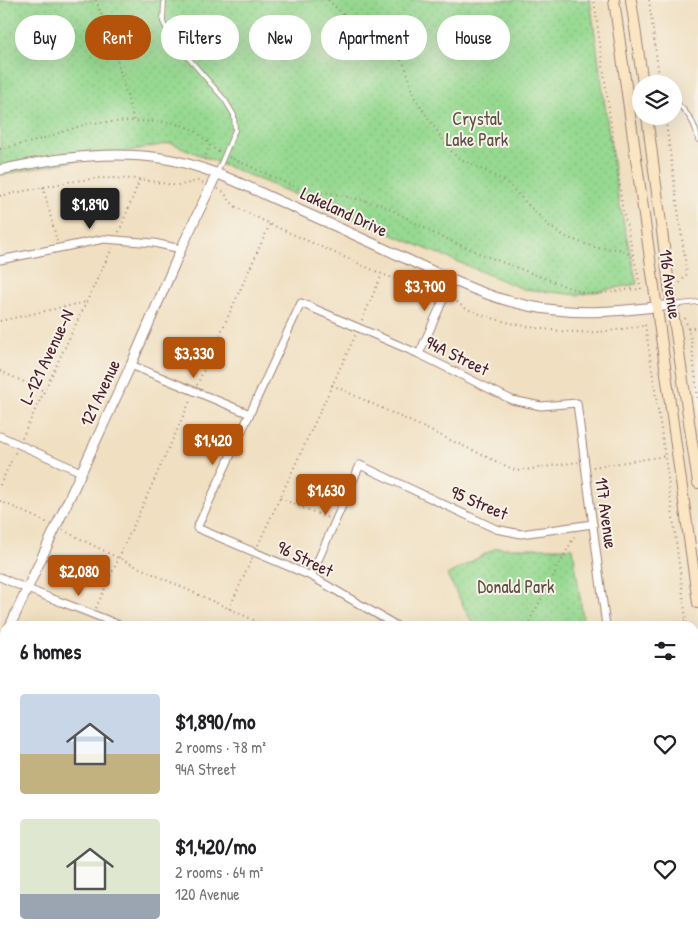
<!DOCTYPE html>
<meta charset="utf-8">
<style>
body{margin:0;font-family:"Patrick Hand",sans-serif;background:#f2f2f2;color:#202124;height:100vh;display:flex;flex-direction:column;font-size:19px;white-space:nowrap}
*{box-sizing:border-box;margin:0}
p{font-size:16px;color:#757577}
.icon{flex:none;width:28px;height:28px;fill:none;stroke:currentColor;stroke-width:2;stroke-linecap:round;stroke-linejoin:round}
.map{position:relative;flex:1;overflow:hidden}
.drawer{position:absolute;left:0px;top:621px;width:699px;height:321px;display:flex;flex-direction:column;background:#fff;border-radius:15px 15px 0 0;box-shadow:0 5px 20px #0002}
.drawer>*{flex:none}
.guide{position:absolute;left:15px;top:15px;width:669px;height:45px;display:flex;gap:10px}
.buttons{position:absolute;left:632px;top:75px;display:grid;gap:10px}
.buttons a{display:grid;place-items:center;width:50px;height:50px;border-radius:50%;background:#fff;box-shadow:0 5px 20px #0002;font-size:25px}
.price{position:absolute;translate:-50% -42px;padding:0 11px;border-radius:5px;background:#b45309;color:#fff;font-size:16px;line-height:32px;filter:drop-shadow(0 1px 2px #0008)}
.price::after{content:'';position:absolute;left:50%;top:30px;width:15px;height:11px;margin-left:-8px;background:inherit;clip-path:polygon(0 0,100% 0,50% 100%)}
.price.current{background:#222;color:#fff}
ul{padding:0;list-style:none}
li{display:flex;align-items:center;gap:15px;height:125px;padding:0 20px}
li span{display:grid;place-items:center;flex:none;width:140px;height:100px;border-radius:5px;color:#555}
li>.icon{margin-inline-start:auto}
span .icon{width:60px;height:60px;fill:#fffc;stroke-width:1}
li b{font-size:21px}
h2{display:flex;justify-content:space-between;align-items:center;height:60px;padding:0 20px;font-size:21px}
.chip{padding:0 18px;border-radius:22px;background:#fff;box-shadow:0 5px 20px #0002;font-size:18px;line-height:45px}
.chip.current{background:#b45309;color:#fff}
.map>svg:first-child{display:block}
.park{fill:url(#park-dots);stroke:#707c5e}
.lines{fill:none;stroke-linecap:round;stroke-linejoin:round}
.service-casing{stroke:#9d7f76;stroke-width:5.5}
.minor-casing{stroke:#9d7f76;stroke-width:9}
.tertiary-casing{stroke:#9d7f76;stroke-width:11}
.secondary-casing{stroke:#9d7f76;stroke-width:12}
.path{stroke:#9d7f76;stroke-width:2;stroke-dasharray:1 4;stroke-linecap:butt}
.service{stroke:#fff;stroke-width:4}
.minor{stroke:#fff;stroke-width:7}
.tertiary{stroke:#fff;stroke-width:9}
.secondary{stroke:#fbe6c4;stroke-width:10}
.labels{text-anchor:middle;stroke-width:4;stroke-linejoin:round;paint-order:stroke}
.park-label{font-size:18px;fill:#5d4e44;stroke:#f7f3e8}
.street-label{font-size:18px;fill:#4a1f2b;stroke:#f7f3e8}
</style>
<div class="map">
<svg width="698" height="942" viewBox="0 0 698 942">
<defs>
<pattern id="park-dots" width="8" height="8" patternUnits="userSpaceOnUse" patternTransform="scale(1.25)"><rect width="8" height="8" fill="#96d991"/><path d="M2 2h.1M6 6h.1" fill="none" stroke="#83ba7d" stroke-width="1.8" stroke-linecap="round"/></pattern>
</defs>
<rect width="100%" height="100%" fill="#f7f3e8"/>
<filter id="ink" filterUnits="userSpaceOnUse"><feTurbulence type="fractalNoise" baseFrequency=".02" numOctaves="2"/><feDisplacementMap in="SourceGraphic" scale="10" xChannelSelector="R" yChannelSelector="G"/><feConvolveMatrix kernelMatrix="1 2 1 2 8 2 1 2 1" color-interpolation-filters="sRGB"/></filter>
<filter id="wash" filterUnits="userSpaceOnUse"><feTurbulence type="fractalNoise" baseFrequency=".0096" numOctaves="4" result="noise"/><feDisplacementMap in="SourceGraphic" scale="20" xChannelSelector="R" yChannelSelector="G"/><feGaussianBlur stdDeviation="1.12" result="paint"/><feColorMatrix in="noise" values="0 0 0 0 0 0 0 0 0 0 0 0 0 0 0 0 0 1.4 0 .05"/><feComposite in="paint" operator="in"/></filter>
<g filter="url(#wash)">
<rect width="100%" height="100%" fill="#f0dfc0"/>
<!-- park -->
<g class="park">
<polygon points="0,0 590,0 618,197 637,284 578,295 523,289 171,143 0,175"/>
<polygon points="496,548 573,548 584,626 474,626 447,575"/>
</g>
</g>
<g filter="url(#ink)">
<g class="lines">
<defs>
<g id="service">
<polyline points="164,0 163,22 170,37 225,100 234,115 235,130 217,173"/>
<path d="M674,101C687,111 696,124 698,140"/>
<polyline points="672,305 698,302"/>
</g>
<g id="minor">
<polyline points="0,260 104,239 154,243 181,249"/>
<polyline points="419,354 452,280"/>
<polyline points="131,365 250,414"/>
<polyline points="0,436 81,472"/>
<polyline points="311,576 360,465 496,529 521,534 593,524"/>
<path d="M0,577C40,596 81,608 121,626"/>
<polyline points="397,626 311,576 197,528 301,303 419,354 512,400 541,406 577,403 606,626"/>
<polyline points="0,778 5,767"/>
<polyline points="655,938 655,942"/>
<polyline points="58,942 60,938"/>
<polyline points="317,942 319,938"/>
</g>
<g id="tertiary">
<path d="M0,170C52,158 108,150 161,158C199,164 234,180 268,196C313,216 358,236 402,257C444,276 484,297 529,306C577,316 624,311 672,305"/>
<polyline points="10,626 131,365 181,249 217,173"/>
<polyline points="0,648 5,638"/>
<polyline points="0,731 5,734"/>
<polyline points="449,938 459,942"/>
</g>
<g id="secondary">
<polyline points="614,0 698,603"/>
<polyline points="631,0 643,84"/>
<polyline points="647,116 669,285 698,483"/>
</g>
</defs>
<!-- service casing -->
<use href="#service" class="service-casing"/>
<!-- minor casing -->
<use href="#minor" class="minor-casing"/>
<!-- tertiary casing -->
<use href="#tertiary" class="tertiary-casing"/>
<!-- secondary casing -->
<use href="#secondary" class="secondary-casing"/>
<!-- path -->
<g class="path">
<path d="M96,0L113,46L134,121C154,122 179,120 196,132C205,138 211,148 220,153"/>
<path d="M328,0C334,5 339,11 345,16C368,33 388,38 404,65C410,75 409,88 415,98L449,149L457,157L505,181L549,226L568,238L597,248L621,249L633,257"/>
<polyline points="649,0 660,84"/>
<polyline points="665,116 687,274 680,283"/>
<polyline points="0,149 32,142 89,123 134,121"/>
<polyline points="229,157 304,191 331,193 383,205 437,235 486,256 581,292 598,294 625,290 641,289 622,205 594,0"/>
<polyline points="205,160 209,145"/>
<polyline points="43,187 57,241"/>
<polyline points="218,189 224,192 230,201 236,207 270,224 382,274 416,287 439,293"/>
<polyline points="0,196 68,182 100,178 140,179 173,185 181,185 198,181 204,183"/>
<polyline points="119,232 140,179"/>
<path d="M453,299C457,301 460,305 465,308C499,324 559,334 597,332C612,331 627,328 642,326L645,324L665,456L687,626"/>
<polyline points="685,318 691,339 698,399"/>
<polyline points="362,320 382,274"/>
<polyline points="0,321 86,302"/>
<polyline points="688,329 698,327"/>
<polyline points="0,371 44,391"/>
<polyline points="197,385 270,224"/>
<polyline points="332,385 517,471 578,462"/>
<polyline points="22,438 112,248"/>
<polyline points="593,467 665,456"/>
<polyline points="0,485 16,451"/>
<polyline points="280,498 328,518"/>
<polyline points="0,501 48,523"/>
<polyline points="63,530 118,558 267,626"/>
<polyline points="258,545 356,334"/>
<polyline points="96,608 191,399"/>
<polyline points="229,609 252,558"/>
<polyline points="527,626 576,533"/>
<polyline points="654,626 686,621"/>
<polyline points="694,674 698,705"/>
<polyline points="694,737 698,736"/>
<polyline points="0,898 5,900"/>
<polyline points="694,923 698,922"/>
<polyline points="87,938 97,942"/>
<polyline points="218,942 220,938"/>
</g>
<!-- service -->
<use href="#service" class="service"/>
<!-- minor -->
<use href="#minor" class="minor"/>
<!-- tertiary -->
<use href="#tertiary" class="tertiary"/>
<!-- secondary -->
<use href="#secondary" class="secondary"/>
</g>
</g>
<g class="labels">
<!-- park labels -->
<g class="park-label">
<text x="477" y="125">Crystal<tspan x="477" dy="21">Lake Park</tspan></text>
<text x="516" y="593">Donald Park</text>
</g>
<!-- street labels -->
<g class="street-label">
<text transform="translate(344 212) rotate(25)" y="6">Lakeland Drive</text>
<text transform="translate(670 284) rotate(82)" y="6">116 Avenue</text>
<text transform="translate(457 356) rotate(26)" y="6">94A Street</text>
<text transform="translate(47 357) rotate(-65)" y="6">L-121 Avenue-N</text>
<text transform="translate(100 393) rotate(-65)" y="6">121 Avenue</text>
<text transform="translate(479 503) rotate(23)" y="6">95 Street</text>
<text transform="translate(606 513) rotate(82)" y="6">117 Avenue</text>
<text transform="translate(305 559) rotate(26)" y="6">96 Street</text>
</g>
</g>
</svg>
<div class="buttons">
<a><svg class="icon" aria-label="layers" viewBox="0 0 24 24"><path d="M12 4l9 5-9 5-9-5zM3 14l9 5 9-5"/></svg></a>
</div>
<b class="price current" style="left:90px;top:230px">$1,890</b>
<b class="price" style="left:425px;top:312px">$3,700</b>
<b class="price" style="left:194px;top:379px">$3,330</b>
<b class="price" style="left:213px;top:466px">$1,420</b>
<b class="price" style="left:326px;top:516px">$1,630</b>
<b class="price" style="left:79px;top:597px">$2,080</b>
<div class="guide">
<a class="chip">Buy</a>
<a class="chip current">Rent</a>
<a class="chip">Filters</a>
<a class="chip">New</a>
<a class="chip">Apartment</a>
<a class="chip">House</a>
</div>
<section class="drawer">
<h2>6 homes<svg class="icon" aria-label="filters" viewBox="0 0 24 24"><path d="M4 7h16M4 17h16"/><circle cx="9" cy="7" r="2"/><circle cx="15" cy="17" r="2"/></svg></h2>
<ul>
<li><span style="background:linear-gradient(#c9d6e8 60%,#c2b280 0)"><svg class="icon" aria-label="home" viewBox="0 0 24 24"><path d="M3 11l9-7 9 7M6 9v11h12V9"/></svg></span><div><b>$1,890/mo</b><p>2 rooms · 78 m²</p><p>94A Street</p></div><svg class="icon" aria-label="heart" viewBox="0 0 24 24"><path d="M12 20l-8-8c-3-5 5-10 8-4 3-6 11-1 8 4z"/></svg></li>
<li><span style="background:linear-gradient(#dfe7d0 75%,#9aa5b1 0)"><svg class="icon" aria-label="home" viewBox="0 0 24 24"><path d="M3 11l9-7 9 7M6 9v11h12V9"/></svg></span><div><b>$1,420/mo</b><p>2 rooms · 64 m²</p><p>120 Avenue</p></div><svg class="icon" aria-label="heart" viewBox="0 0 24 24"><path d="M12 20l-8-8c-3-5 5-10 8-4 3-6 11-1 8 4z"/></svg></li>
</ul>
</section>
</div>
